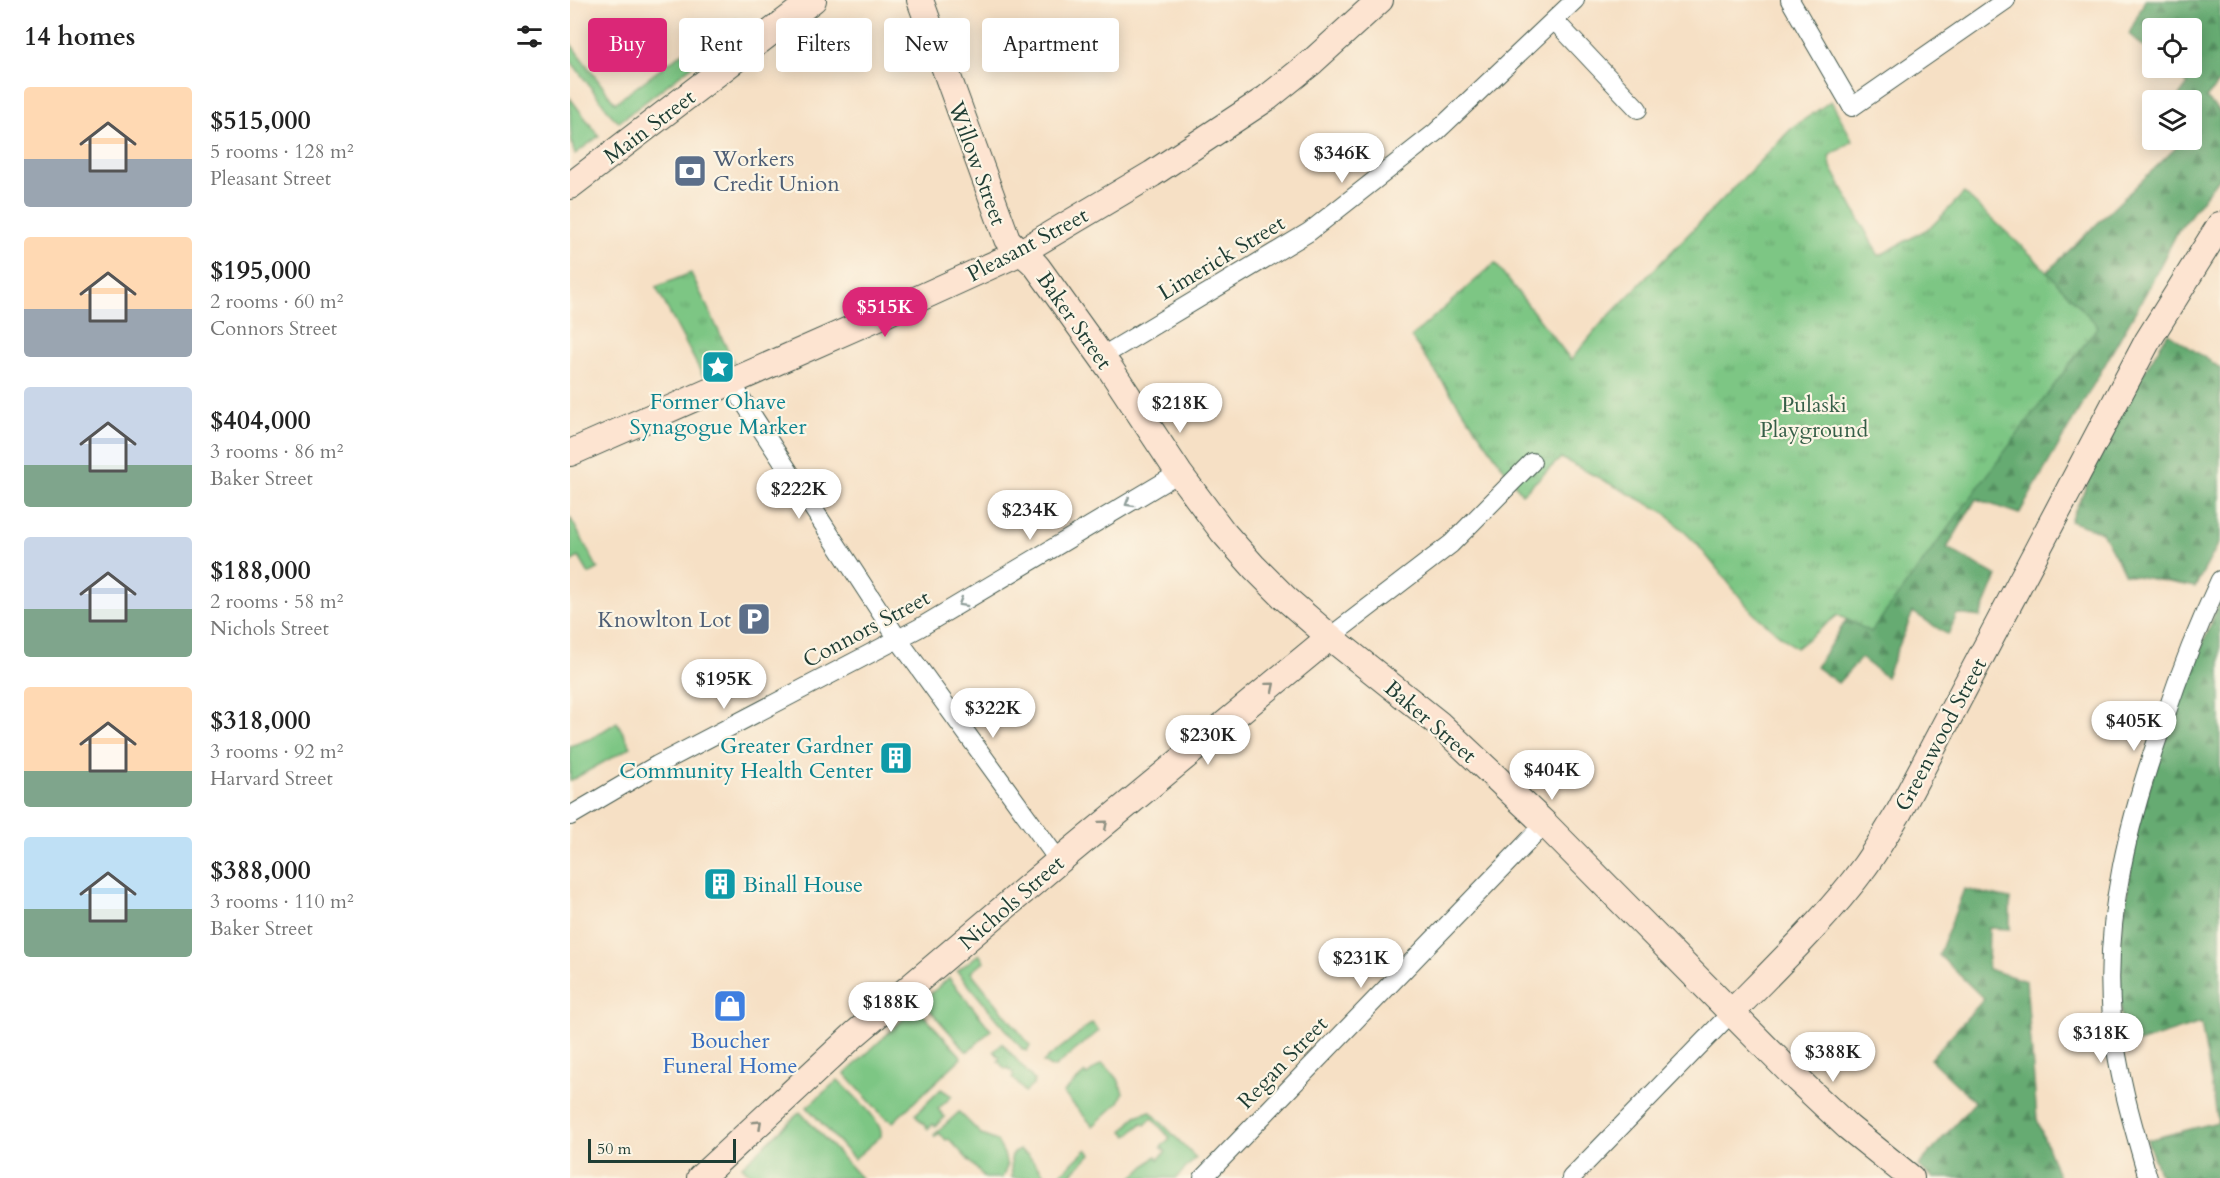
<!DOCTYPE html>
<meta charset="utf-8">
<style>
body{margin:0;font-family:Cardo,serif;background:#f6f6f6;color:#222;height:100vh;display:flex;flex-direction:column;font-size:22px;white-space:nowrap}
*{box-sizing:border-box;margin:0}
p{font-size:20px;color:#767676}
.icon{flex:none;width:33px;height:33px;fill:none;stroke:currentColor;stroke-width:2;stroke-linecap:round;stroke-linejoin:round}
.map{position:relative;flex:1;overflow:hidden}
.side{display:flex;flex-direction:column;background:#fff;width:570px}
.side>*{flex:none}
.hud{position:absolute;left:18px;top:18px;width:570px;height:54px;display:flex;gap:12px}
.controls{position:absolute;left:1572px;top:18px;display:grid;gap:12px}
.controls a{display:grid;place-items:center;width:60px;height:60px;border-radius:6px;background:#fff;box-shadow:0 3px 15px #0003;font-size:30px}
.scale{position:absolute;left:18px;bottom:15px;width:148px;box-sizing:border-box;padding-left:6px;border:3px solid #1f3d34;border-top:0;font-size:16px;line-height:21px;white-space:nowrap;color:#1f3d34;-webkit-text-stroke:4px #fcf5e5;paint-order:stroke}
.price{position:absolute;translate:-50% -51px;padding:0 14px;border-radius:21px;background:#fff;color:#222;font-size:20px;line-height:39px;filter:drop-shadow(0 2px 3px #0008)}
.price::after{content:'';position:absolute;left:50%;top:36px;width:18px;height:14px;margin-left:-9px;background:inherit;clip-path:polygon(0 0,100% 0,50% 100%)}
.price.on{background:#db2777;color:#fff}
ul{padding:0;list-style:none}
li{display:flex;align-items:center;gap:18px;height:150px;padding:0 24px}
li span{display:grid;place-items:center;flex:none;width:168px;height:120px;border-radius:6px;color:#555}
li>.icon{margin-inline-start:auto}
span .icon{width:72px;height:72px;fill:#fffc;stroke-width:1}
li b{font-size:26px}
h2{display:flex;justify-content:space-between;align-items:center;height:72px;padding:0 24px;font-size:26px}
.tag{padding:0 21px;border-radius:6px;background:#fff;box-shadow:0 3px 15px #0003;font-size:21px;line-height:54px}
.tag.on{background:#db2777;color:#fff}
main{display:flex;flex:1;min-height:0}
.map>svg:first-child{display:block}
.grass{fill:#7dc684;stroke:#4e825c;stroke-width:1.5}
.forest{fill:url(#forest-firs);stroke:#427453;stroke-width:1.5}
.park{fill:url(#park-tufts);stroke:#4e825c;stroke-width:1.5}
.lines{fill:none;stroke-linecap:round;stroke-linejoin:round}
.street-casing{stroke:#3f554a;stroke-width:20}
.secondary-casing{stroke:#3f554a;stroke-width:28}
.street{stroke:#fff;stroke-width:18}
.secondary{stroke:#fde4d1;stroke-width:26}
.oneway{stroke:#8f9e9a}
.oneway2{stroke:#8e9082}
.labels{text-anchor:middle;stroke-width:4.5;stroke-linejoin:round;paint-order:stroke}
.street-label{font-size:22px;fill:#1f3d34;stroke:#fcf5e5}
.service-label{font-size:22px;fill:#4e5e75;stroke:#fcf5e5;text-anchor:start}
.culture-label{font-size:22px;fill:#0d838f;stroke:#fcf5e5}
.park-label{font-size:22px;fill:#365f48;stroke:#fcf5e5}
.shop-label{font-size:22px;fill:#366cbe;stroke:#fcf5e5}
</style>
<main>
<section class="side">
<h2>14 homes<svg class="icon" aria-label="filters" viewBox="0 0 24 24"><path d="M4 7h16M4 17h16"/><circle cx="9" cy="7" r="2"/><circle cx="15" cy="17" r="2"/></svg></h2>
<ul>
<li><span style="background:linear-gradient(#ffd9b3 60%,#9aa5b1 0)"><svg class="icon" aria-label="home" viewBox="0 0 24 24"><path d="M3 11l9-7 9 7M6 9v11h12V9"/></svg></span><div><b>$515,000</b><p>5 rooms · 128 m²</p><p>Pleasant Street</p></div></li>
<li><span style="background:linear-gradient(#ffd9b3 60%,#9aa5b1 0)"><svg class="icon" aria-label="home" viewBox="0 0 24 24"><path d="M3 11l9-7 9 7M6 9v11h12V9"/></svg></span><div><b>$195,000</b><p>2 rooms · 60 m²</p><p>Connors Street</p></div></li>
<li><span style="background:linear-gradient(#c9d6e8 65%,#7fa58c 0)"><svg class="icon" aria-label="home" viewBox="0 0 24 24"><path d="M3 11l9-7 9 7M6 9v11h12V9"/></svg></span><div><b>$404,000</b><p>3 rooms · 86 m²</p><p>Baker Street</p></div></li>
<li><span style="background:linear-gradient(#c9d6e8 60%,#7fa58c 0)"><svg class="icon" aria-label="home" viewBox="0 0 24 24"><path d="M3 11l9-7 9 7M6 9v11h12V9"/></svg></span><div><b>$188,000</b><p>2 rooms · 58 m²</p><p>Nichols Street</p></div></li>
<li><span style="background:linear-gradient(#ffd9b3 70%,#7fa58c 0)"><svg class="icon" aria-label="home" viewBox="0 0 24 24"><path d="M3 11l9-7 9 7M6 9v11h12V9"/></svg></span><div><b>$318,000</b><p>3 rooms · 92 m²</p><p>Harvard Street</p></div></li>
<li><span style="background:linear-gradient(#bfe0f5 60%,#7fa58c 0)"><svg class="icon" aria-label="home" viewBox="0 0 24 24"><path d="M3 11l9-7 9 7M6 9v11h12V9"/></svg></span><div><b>$388,000</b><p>3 rooms · 110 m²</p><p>Baker Street</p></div></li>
</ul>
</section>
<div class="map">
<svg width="1650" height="1178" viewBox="0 0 1650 1178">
<defs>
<pattern id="forest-firs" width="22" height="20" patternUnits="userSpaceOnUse" patternTransform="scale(1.5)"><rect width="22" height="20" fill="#66ab72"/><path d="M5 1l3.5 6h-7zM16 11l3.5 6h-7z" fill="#538c5e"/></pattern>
<pattern id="park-tufts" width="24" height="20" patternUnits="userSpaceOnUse" patternTransform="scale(1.5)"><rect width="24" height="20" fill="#7dc684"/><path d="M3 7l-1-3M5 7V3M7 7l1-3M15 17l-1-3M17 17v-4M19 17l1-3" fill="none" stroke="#66a26d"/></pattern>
</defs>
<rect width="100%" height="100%" fill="#fcf5e5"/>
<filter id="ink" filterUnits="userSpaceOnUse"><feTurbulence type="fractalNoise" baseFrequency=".0167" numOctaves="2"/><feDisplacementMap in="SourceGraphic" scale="12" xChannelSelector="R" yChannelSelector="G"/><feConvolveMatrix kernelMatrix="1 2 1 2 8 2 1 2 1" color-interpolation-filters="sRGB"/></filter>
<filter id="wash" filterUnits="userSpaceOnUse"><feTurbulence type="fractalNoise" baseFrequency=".008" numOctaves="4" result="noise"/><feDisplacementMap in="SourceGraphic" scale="24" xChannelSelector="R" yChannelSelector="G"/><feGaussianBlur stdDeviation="1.35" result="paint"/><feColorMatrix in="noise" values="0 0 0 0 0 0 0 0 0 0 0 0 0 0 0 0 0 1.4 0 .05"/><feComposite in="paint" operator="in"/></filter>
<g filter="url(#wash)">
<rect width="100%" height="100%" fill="#f6e0c5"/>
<!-- grass -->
<g class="grass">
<polygon points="166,19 172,27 49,122 43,117 0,60 0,43 45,103 132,38 136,43"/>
<path d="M0,98L29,136L5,154C0,145 0,111 0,98Z"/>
<polygon points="0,517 28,569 19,574 9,557 0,562"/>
<polygon points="47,722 61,747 0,781 0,746 22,738"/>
<polygon points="409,954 414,961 401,972 460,1045 457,1051 453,1050 387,971"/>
<polygon points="379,978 421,1030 399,1051 396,1051 352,1001"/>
<polygon points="346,1007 390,1055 391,1058 323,1122 314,1117 275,1074"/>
<polygon points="522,1023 529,1031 485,1067 481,1067 473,1062"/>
<polygon points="432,1043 464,1080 464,1084 455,1092 442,1077 444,1074 438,1068 435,1069 428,1061 430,1058 424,1051"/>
<polygon points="532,1063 548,1079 553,1093 549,1102 523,1126 493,1093 515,1073 517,1075"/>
<path d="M268,1080C279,1091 314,1122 311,1136L284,1159L237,1107Z"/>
<polygon points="371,1089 382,1096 368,1109 375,1117 365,1126 363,1124 358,1129 347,1117 346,1114"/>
<polygon points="580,1111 626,1158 606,1178 562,1178 586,1156 588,1159 596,1152 591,1147 600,1138 582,1118 575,1125 572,1123 558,1136 553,1131 566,1116"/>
<polygon points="230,1112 291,1178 184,1178 172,1166"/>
<polygon points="389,1112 412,1135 427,1141 434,1154 437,1167 432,1178 415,1178 379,1139 376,1140 369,1133 365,1137 364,1135"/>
<polygon points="517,1149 521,1154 497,1178 486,1178"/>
<polygon points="449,1150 458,1155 478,1178 442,1178 441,1160 442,1154"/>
</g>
<!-- forest -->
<g class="forest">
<polygon points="1575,0 1650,0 1650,81 1636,98 1650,112 1650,176 1607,233 1576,293 1449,514 1406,499 1377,548 1427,576 1410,617 1387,614 1378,635 1343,612 1316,677 1291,658 1268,683 1246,667 1380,459 1477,272 1614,140 1622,140 1622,100 1606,100 1618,84 1598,68 1622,68 1622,28 1582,28 1582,54 1559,34"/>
<polygon points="1598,333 1650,368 1650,541 1625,587 1555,574 1532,532 1500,521 1558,398"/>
<polygon points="1650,601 1650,1178 1591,1178 1577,1140 1648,1122 1631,1023 1553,1048 1548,953 1568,823 1593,743"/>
<polygon points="1394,889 1440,899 1440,929 1419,928 1418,969 1456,981 1467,1119 1489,1178 1364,1178 1348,1166 1405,1102 1360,1059 1414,999 1369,955"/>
</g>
<!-- park -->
<g class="park">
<polygon points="1261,101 1283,141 1259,156 1261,167 1309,256 1361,227 1394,193 1461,255 1528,326 1301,632 1268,615 1226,648 1183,613 1127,544 1094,512 991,458 952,494 841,337 925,263 1001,360 1030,325 1222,128"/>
<polygon points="121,273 164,363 133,376 86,287"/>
</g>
</g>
<g filter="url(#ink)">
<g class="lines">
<defs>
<g id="street">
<polyline points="1220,0 1282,107 1436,0"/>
<polyline points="985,21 1068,109"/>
<polyline points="531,357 739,232 866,132 1005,0"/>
<polyline points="160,381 328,639 489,861"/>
<polyline points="760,637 881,544 962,462"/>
<polyline points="0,816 87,765 349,628 609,473"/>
<polyline points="633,1178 975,824"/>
<polyline points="1001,1178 1162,1012"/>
<path d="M1578,1178C1563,1126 1547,1073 1542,1018C1533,915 1560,816 1594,720C1610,672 1628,626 1650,580"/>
</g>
<g id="secondary">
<path d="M350,0L437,239C446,251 459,256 468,268L541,370L609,473L653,532L684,567L715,598L760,637L869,724L975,824L1227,1079L1278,1127L1341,1178"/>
<polyline points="0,186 243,0"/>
<polyline points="0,453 306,318 451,252 582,174 697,98 743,61 810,0"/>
<path d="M1162,1012C1208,965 1256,919 1295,866C1307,849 1318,830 1329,812L1577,342L1650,225"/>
<polyline points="130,1178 285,1034 489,861 760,637"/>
</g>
</defs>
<!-- street casing -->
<use href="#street" class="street-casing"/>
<!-- secondary casing -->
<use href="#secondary" class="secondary-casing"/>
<!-- street -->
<use href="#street" class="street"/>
<!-- secondary -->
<use href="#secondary" class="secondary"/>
</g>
<!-- one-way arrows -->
<defs><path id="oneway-chevron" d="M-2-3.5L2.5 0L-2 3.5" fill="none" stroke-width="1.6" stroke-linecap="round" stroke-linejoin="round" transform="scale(1.5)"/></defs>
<g class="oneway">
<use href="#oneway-chevron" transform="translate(559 503) rotate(149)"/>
<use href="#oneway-chevron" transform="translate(392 603) rotate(149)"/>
</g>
<g class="oneway2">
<use href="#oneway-chevron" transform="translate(701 686) rotate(-40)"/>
<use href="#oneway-chevron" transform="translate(534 824) rotate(-40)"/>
<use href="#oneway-chevron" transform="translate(188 1124) rotate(-43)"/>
</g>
</g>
<!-- icons -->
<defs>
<symbol id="bank-square" viewBox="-11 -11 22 22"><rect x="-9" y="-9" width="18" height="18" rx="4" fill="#5c6f8a" stroke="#fcf5e5"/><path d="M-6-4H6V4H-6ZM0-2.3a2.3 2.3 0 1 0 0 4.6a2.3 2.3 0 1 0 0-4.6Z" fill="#fff"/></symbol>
<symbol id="sight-square" viewBox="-11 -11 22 22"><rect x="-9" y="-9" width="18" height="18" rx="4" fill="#0f9aa8" stroke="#fcf5e5"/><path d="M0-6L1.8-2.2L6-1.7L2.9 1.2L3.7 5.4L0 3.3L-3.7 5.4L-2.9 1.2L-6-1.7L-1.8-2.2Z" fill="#fff"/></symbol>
<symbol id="parking-square" viewBox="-11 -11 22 22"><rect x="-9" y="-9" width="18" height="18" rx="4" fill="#5c6f8a" stroke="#fcf5e5"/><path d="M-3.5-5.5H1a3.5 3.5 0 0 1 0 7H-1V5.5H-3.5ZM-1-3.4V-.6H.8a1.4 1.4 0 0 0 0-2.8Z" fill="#fff"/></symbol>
<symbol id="building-square" viewBox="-11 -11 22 22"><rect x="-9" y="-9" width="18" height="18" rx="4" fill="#0f9aa8" stroke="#fcf5e5"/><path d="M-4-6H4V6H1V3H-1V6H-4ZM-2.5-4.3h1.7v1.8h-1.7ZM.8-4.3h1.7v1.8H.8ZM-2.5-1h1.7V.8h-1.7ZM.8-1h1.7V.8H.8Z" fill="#fff"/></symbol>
<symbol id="shop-square" viewBox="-11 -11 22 22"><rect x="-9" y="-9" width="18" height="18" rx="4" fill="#3f7fe0" stroke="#fcf5e5"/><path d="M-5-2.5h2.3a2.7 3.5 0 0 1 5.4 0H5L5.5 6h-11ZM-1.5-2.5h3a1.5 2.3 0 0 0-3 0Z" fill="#fff"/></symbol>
</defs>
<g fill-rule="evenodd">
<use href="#bank-square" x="101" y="152" width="38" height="38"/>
<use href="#sight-square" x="129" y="348" width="38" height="38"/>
<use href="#parking-square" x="165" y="600" width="38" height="38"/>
<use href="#building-square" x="307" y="739" width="38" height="38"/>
<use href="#building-square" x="131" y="865" width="38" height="38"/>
<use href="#shop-square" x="141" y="987" width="38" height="38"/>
</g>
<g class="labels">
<!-- street labels -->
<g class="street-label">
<text transform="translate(79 126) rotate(-37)" y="8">Main Street</text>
<text transform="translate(408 163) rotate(70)" y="8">Willow Street</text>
<text transform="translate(457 244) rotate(-28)" y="8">Pleasant Street</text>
<text transform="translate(651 257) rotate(-31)" y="8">Limerick Street</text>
<text transform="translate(505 320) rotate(55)" y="8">Baker Street</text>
<text transform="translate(296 628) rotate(-28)" y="8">Connors Street</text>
<text transform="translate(861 721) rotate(41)" y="8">Baker Street</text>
<text transform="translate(1370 734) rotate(-62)" y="8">Greenwood Street</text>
<text transform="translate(441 902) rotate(-41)" y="8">Nichols Street</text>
<text transform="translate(712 1062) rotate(-46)" y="8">Regan Street</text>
</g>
<!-- service labels -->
<g class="service-label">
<text x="143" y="166">Workers<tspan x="143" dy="25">Credit Union</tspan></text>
<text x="161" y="627" text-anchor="end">Knowlton Lot</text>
</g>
<!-- culture labels -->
<g class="culture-label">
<text x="148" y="409">Former Ohave<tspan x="148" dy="25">Synagogue Marker</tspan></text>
<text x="303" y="753" text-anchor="end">Greater Gardner<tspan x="303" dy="25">Community Health Center</tspan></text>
<text x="173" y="892" text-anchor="start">Binall House</text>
</g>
<!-- park labels -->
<g class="park-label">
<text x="1244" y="412">Pulaski<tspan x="1244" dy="25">Playground</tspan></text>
</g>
<!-- shop labels -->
<g class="shop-label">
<text x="160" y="1048">Boucher<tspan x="160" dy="25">Funeral Home</tspan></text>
</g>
</g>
</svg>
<div class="controls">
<a><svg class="icon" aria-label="locate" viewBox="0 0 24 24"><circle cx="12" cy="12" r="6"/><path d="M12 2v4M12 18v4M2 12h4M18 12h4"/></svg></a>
<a><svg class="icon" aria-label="layers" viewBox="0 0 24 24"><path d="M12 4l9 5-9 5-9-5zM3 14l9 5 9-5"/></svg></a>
</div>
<div class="scale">50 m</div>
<b class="price" style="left:772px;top:184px">$346K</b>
<b class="price on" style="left:315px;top:338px">$515K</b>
<b class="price" style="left:610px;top:434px">$218K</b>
<b class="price" style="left:229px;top:520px">$222K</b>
<b class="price" style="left:460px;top:541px">$234K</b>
<b class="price" style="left:154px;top:710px">$195K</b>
<b class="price" style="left:423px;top:739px">$322K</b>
<b class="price" style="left:1564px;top:752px">$405K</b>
<b class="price" style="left:638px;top:766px">$230K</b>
<b class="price" style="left:982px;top:801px">$404K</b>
<b class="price" style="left:791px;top:989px">$231K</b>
<b class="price" style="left:321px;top:1033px">$188K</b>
<b class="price" style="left:1531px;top:1064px">$318K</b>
<b class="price" style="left:1263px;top:1083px">$388K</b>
<div class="hud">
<a class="tag on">Buy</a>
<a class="tag">Rent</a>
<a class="tag">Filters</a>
<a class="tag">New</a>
<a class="tag">Apartment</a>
</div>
</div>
</main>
